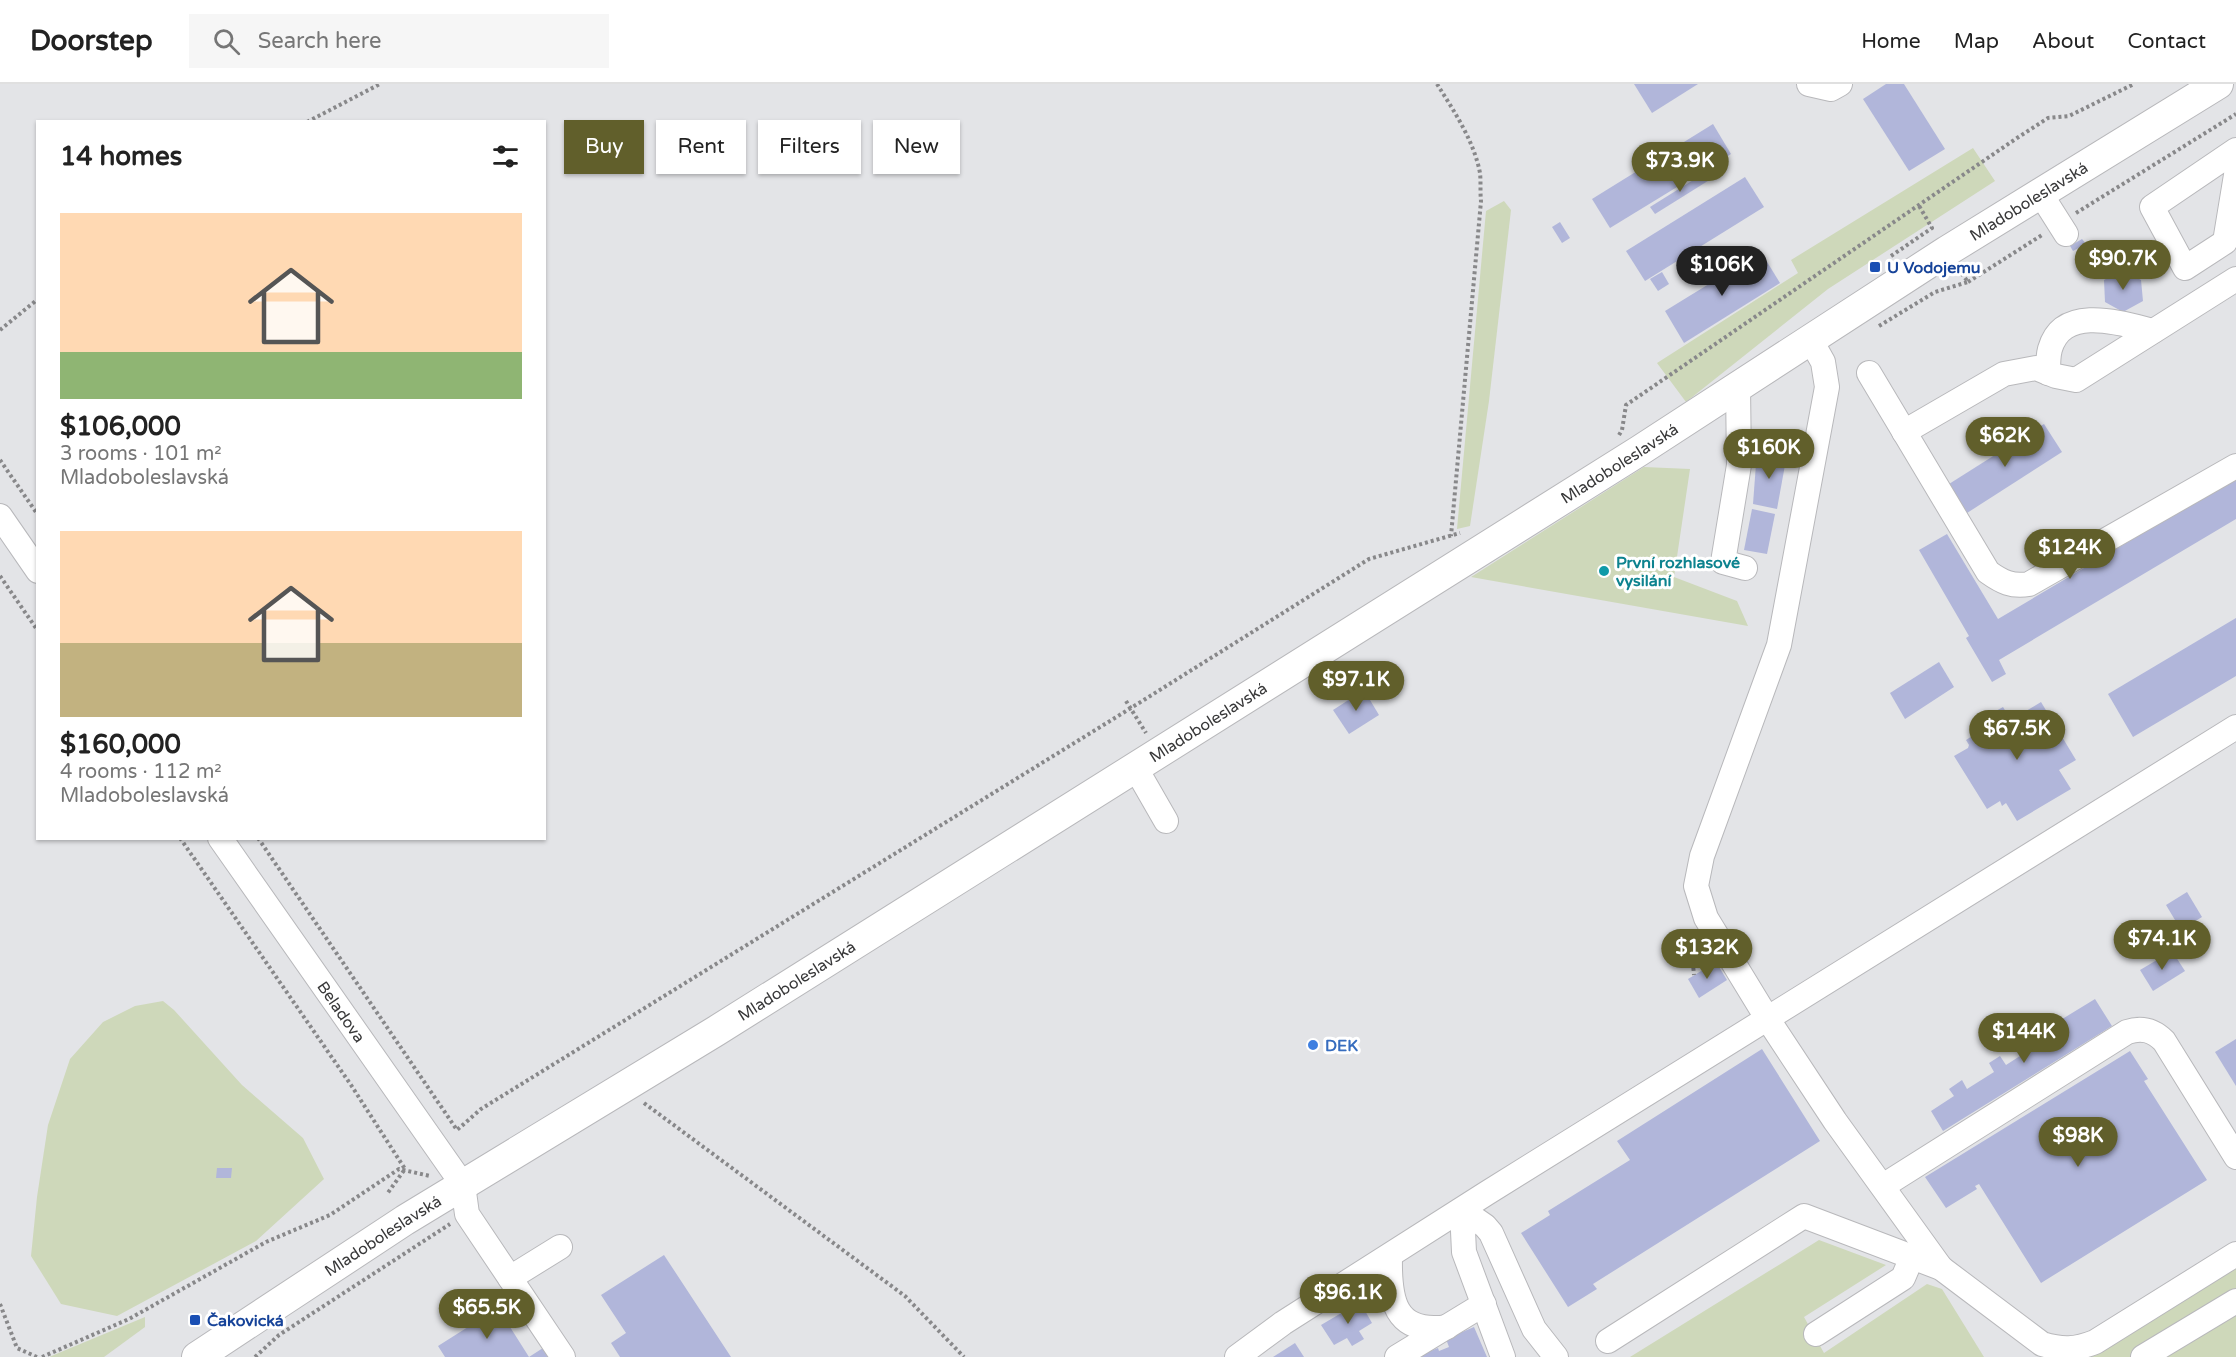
<!DOCTYPE html>
<meta charset="utf-8">
<style>
body{margin:0;font-family:"Varela Round",sans-serif;background:#f6f6f6;color:#222;height:100vh;display:flex;flex-direction:column;font-size:22px;white-space:nowrap}
*{box-sizing:border-box;margin:0}
p{font-size:20px;color:#767676}
.icon{flex:none;width:33px;height:33px;fill:none;stroke:currentColor;stroke-width:2;stroke-linecap:round;stroke-linejoin:round}
.map{position:relative;flex:1;overflow:hidden}
.side{position:absolute;left:36px;top:36px;width:510px;height:720px;display:flex;flex-direction:column;background:#fff;border-radius:0px;box-shadow:0 2px 4px #0004}
.side>*{flex:none}
.hud{position:absolute;left:564px;top:36px;width:570px;height:54px;display:flex;gap:12px}
.price{position:absolute;translate:-50% -51px;padding:0 14px;border-radius:21px;background:#615f2b;color:#fff;font-size:20px;line-height:39px;filter:drop-shadow(0 2px 3px #0008)}
.price::after{content:'';position:absolute;left:50%;top:36px;width:18px;height:14px;margin-left:-9px;background:inherit;clip-path:polygon(0 0,100% 0,50% 100%)}
.price.current{background:#222;color:#fff}
ul{padding:0;list-style:none}
li{display:grid;align-content:center;gap:12px;height:318px;padding:0 24px}
li span{display:grid;place-items:center;height:186px;border-radius:0px;color:#555}
li>.icon{margin-inline-start:auto}
span .icon{width:108px;height:108px;fill:#fffc;stroke-width:1}
li b{font-size:26px}
h2{display:flex;justify-content:space-between;align-items:center;height:72px;padding:0 24px;font-size:26px}
.chip{padding:0 21px;border-radius:0px;background:#fff;box-shadow:0 2px 4px #0004;font-size:21px;line-height:54px}
.chip.current{background:#615f2b;color:#fff}
header{display:flex;align-items:center;gap:36px;box-sizing:border-box;height:84px;padding:0 30px;background:#fff;border-bottom:2px solid #e0e0e0}
header strong{font-size:28px}
nav{display:flex;gap:33px;margin-inline-start:auto;font-size:21px}
.search{width:420px;height:54px;background:#f6f6f6;display:flex;align-items:center;gap:15px;box-sizing:border-box;padding:0 21px;border-radius:0px;color:#767676;font-size:22px}
.map>svg:first-child{display:block}
.green{fill:#ced8ba}
.building{fill:#b1b6da}
.lines{fill:none;stroke-linecap:round;stroke-linejoin:round}
.minor-casing{stroke:#b8b8bb;stroke-width:26}
.major-casing{stroke:#b8b8bb;stroke-width:32}
.path{stroke:#88888a;stroke-width:4;stroke-dasharray:3 3;stroke-linecap:butt}
.minor{stroke:#fff;stroke-width:24}
.major{stroke:#fff;stroke-width:30}
.transit-dot{fill:#1a4fb4;stroke:#fff;stroke-width:2}
.culture-dot{fill:#0f9aa8;stroke:#fff;stroke-width:2}
.shop-dot{fill:#3f7fe0;stroke:#fff;stroke-width:2}
.labels{text-anchor:middle;stroke-width:6;stroke-linejoin:round;paint-order:stroke}
.street-label{font-size:16px;fill:#383839;stroke:#fff}
.transit-label{font-size:16px;font-weight:bold;fill:#164399;stroke:#fff;text-anchor:start}
.culture-label{font-size:16px;font-weight:bold;fill:#0d838f;stroke:#fff;text-anchor:start}
.shop-label{font-size:16px;font-weight:bold;fill:#366cbe;stroke:#fff;text-anchor:start}
</style>
<header>
<strong>Doorstep</strong>
<div class="search"><svg class="icon" aria-label="search" viewBox="0 0 24 24"><circle cx="10" cy="10" r="6"/><path d="M15 15l6 6"/></svg>Search here</div>
<nav><a>Home</a><a>Map</a><a>About</a><a>Contact</a></nav>
</header>
<div class="map">
<svg width="2236" height="1273" viewBox="0 0 2236 1273">
<rect width="100%" height="100%" fill="#e3e4e7"/>
<!-- green -->
<g class="green">
<polygon points="1973,64 1995,97 1828,205 1686,318 1657,279 1798,189 1791,176"/>
<polygon points="1504,117 1511,126 1489,317 1470,442 1457,445 1486,127"/>
<polygon points="1644,383 1690,385 1674,493 1737,517 1748,542 1471,493"/>
<polygon points="163,917 174,926 242,1001 303,1054 324,1095 256,1157 117,1232 61,1220 31,1172 37,1113 48,1041 70,975 103,938 135,922"/>
<polygon points="1819,1156 1886,1181 1804,1233 1824,1269 1927,1200 1942,1205 1984,1273 1630,1273"/>
<polygon points="2236,1180 2236,1209 2132,1273 2087,1273"/>
<polygon points="2236,1224 2236,1273 2155,1273"/>
<polygon points="145,1233 145,1243 104,1273 49,1273"/>
</g>
<!-- building -->
<g class="building">
<polygon points="1634,0 1698,0 1652,29"/>
<polygon points="1886,0 1904,0 1945,65 1909,87 1863,15"/>
<polygon points="1713,40 1731,70 1610,144 1592,115"/>
<polygon points="1706,88 1711,95 1655,130 1650,123"/>
<polygon points="1745,93 1764,123 1645,197 1626,167"/>
<polygon points="1560,138 1570,154 1562,159 1552,143"/>
<polygon points="2082,155 2086,160 2073,167 2070,162"/>
<polygon points="1761,168 1780,199 1684,259 1665,227"/>
<polygon points="2123,186 2141,196 2143,217 2123,228 2105,218 2104,196"/>
<polygon points="1662,188 1669,200 1658,207 1650,195"/>
<polygon points="2044,340 2062,368 1967,429 1949,400"/>
<polygon points="1774,368 1787,370 1777,425 1753,420 1756,380"/>
<polygon points="2236,394 2236,435 1999,576 2006,590 1992,598 1966,554 1969,552 1919,466 1947,450 1998,535"/>
<polygon points="1752,425 1775,430 1767,470 1744,466"/>
<polygon points="2236,534 2236,592 2133,653 2108,610"/>
<polygon points="1939,578 1954,603 1905,635 1890,609"/>
<polygon points="1364,606 1379,631 1349,650 1333,626"/>
<polygon points="2041,618 2076,676 2059,686 2071,705 2017,737 2006,719 2002,722 2000,717 1987,725 1954,672 1968,664 1969,661 1966,656 1983,645 1978,637 2003,623 2011,636"/>
<polygon points="2187,808 2202,833 2181,846 2166,821"/>
<polygon points="2172,867 2185,887 2153,907 2140,886"/>
<polygon points="1716,878 1727,896 1699,914 1688,895"/>
<polygon points="2095,915 2112,942 1943,1047 1931,1027 1954,1012 1949,1005 1962,996 1967,1005 1994,988 1989,979 2000,972 2006,981 2020,972 2015,963 2024,957 2029,966 2046,956 2041,948"/>
<polygon points="2236,955 2236,1002 2215,968"/>
<polygon points="1762,965 1820,1057 1593,1200 1597,1205 1568,1223 1521,1149 1550,1131 1548,1127 1630,1076 1617,1057"/>
<polygon points="2130,967 2148,995 2144,997 2207,1096 2041,1199 1979,1100 1975,1102 1977,1105 1946,1124 1925,1093"/>
<polygon points="217,1084 232,1084 231,1094 216,1094"/>
<polygon points="664,1171 731,1273 620,1273 611,1259 626,1249 601,1211"/>
<polygon points="1360,1218 1372,1239 1359,1247 1364,1255 1352,1262 1347,1254 1334,1261 1321,1241"/>
<polygon points="498,1224 529,1273 543,1264 549,1273 445,1273 438,1262"/>
<polygon points="1474,1243 1487,1273 1415,1273 1438,1264 1439,1267 1449,1263 1446,1255"/>
<polygon points="1295,1259 1304,1273 1273,1273"/>
</g>
<g class="lines">
<defs>
<g id="minor">
<polyline points="1809,0 1831,5 1840,0"/>
<polyline points="2236,66 2152,123 2185,184 2225,158 2236,91"/>
<polyline points="2040,109 2066,150"/>
<polyline points="1810,255 1823,278 1827,303 1779,561 1702,772 1696,802 1706,834 1767,934 1835,1037 1941,1184"/>
<path d="M1869,289L1988,488C2002,498 2012,503 2029,500L2236,382"/>
<path d="M2048,289C2048,281 2048,272 2050,265C2063,220 2121,239 2153,247"/>
<polyline points="1738,303 1739,381 1723,478 1745,484"/>
<polyline points="1904,348 2004,290 2036,284 2056,292 2076,296 2236,195"/>
<polyline points="0,432 38,487"/>
<polyline points="1135,683 1166,737"/>
<path id="s1" d="M220,754L463,1101L467,1130L563,1273"/>
<path d="M1883,1102L2127,948C2142,943 2153,946 2164,957L2236,1073"/>
<polyline points="1462,1126 1485,1142 1491,1149 1534,1245 1556,1273"/>
<polyline points="1462,1126 1464,1168 1503,1273"/>
<path d="M1390,1172C1389,1215 1394,1251 1447,1243"/>
<polyline points="510,1194 560,1163"/>
<polyline points="1816,1250 1903,1194 1912,1173"/>
<path d="M1608,1257L1804,1132L1941,1184L2042,1260C2062,1266 2075,1266 2095,1258L2236,1170"/>
<polyline points="1237,1273 1283,1239 1487,1109 2236,643"/>
<polyline points="1397,1273 1484,1220"/>
<polyline points="2143,1273 2236,1217"/>
</g>
<g id="major">
<path id="s2" d="M197,1273L405,1136L716,947L1639,367L1947,167L2218,0"/>
</g>
</defs>
<!-- minor casing -->
<use href="#minor" class="minor-casing"/>
<!-- major casing -->
<use href="#major" class="major-casing"/>
<!-- path -->
<g class="path">
<path d="M1437,0C1454,27 1474,57 1480,89C1481,98 1480,108 1481,117L1451,452"/>
<polyline points="307,38 380,0"/>
<polyline points="2076,129 2236,30"/>
<polyline points="1891,172 1932,144 1918,120"/>
<polyline points="1968,198 2042,151"/>
<polyline points="1879,242 1935,208 1968,198 1959,186"/>
<polyline points="0,246 38,215"/>
<polyline points="1619,351 1622,346 1626,321 2017,54 2048,34 2069,32 2134,0"/>
<polyline points="0,376 38,431"/>
<polyline points="0,492 38,547"/>
<polyline points="1126,617 1146,649"/>
<polyline points="180,754 351,1001 405,1085 387,1110"/>
<polyline points="258,754 457,1046 481,1025 1131,624 1369,475 1460,449"/>
<polyline points="1690,848 1694,891"/>
<polyline points="644,1019 905,1212 964,1273"/>
<polyline points="0,1220 17,1264 37,1273"/>
<polyline points="42,1273 129,1235 266,1158 330,1131 399,1085 430,1092"/>
<polyline points="255,1273 279,1251 450,1140"/>
</g>
<!-- minor -->
<use href="#minor" class="minor"/>
<!-- major -->
<use href="#major" class="major"/>
</g>
<!-- markers -->
<g class="transit-dot">
<rect x="1869" y="177" width="12" height="12" rx="3"/>
<rect x="189" y="1230" width="12" height="12" rx="3"/>
</g>
<circle class="culture-dot" cx="1604" cy="487" r="6"/>
<circle class="shop-dot" cx="1313" cy="961" r="6"/>
<g class="labels">
<!-- street labels -->
<g class="street-label">
<text dy="6" stroke="none"><textPath href="#s2" startOffset="2166">Mladoboleslavská</textPath></text>
<text dy="6" stroke="none"><textPath href="#s2" startOffset="1680">Mladoboleslavská</textPath></text>
<text dy="6" stroke="none"><textPath href="#s2" startOffset="1194">Mladoboleslavská</textPath></text>
<text dy="6" stroke="none"><textPath href="#s2" startOffset="708">Mladoboleslavská</textPath></text>
<text dy="6" stroke="none"><textPath href="#s1" startOffset="212">Beladova</textPath></text>
<text dy="6" stroke="none"><textPath href="#s2" startOffset="222">Mladoboleslavská</textPath></text>
</g>
<!-- transit labels -->
<g class="transit-label">
<text x="1887" y="189">U Vodojemu</text>
<text x="207" y="1242">Čakovická</text>
</g>
<!-- culture labels -->
<g class="culture-label">
<text x="1616" y="484">První rozhlasové<tspan x="1616" dy="18">vysilání</tspan></text>
</g>
<!-- shop labels -->
<g class="shop-label">
<text x="1325" y="967">DEK</text>
</g>
</g>
</svg>
<b class="price" style="left:1680px;top:109px">$73.9K</b>
<b class="price" style="left:2123px;top:207px">$90.7K</b>
<b class="price current" style="left:1722px;top:213px">$106K</b>
<b class="price" style="left:2005px;top:384px">$62K</b>
<b class="price" style="left:1769px;top:396px">$160K</b>
<b class="price" style="left:2070px;top:496px">$124K</b>
<b class="price" style="left:1356px;top:628px">$97.1K</b>
<b class="price" style="left:2017px;top:677px">$67.5K</b>
<b class="price" style="left:2162px;top:887px">$74.1K</b>
<b class="price" style="left:1707px;top:896px">$132K</b>
<b class="price" style="left:2024px;top:980px">$144K</b>
<b class="price" style="left:2078px;top:1084px">$98K</b>
<b class="price" style="left:1348px;top:1241px">$96.1K</b>
<b class="price" style="left:487px;top:1256px">$65.5K</b>
<div class="hud">
<a class="chip current">Buy</a>
<a class="chip">Rent</a>
<a class="chip">Filters</a>
<a class="chip">New</a>
</div>
<section class="side">
<h2>14 homes<svg class="icon" aria-label="filters" viewBox="0 0 24 24"><path d="M4 7h16M4 17h16"/><circle cx="9" cy="7" r="2"/><circle cx="15" cy="17" r="2"/></svg></h2>
<ul>
<li><span style="background:linear-gradient(#ffd9b3 75%,#8fb573 0)"><svg class="icon" aria-label="home" viewBox="0 0 24 24"><path d="M3 11l9-7 9 7M6 9v11h12V9"/></svg></span><div><b>$106,000</b><p>3 rooms · 101 m²</p><p>Mladoboleslavská</p></div></li>
<li><span style="background:linear-gradient(#ffd9b3 60%,#c2b280 0)"><svg class="icon" aria-label="home" viewBox="0 0 24 24"><path d="M3 11l9-7 9 7M6 9v11h12V9"/></svg></span><div><b>$160,000</b><p>4 rooms · 112 m²</p><p>Mladoboleslavská</p></div></li>
</ul>
</section>
</div>
